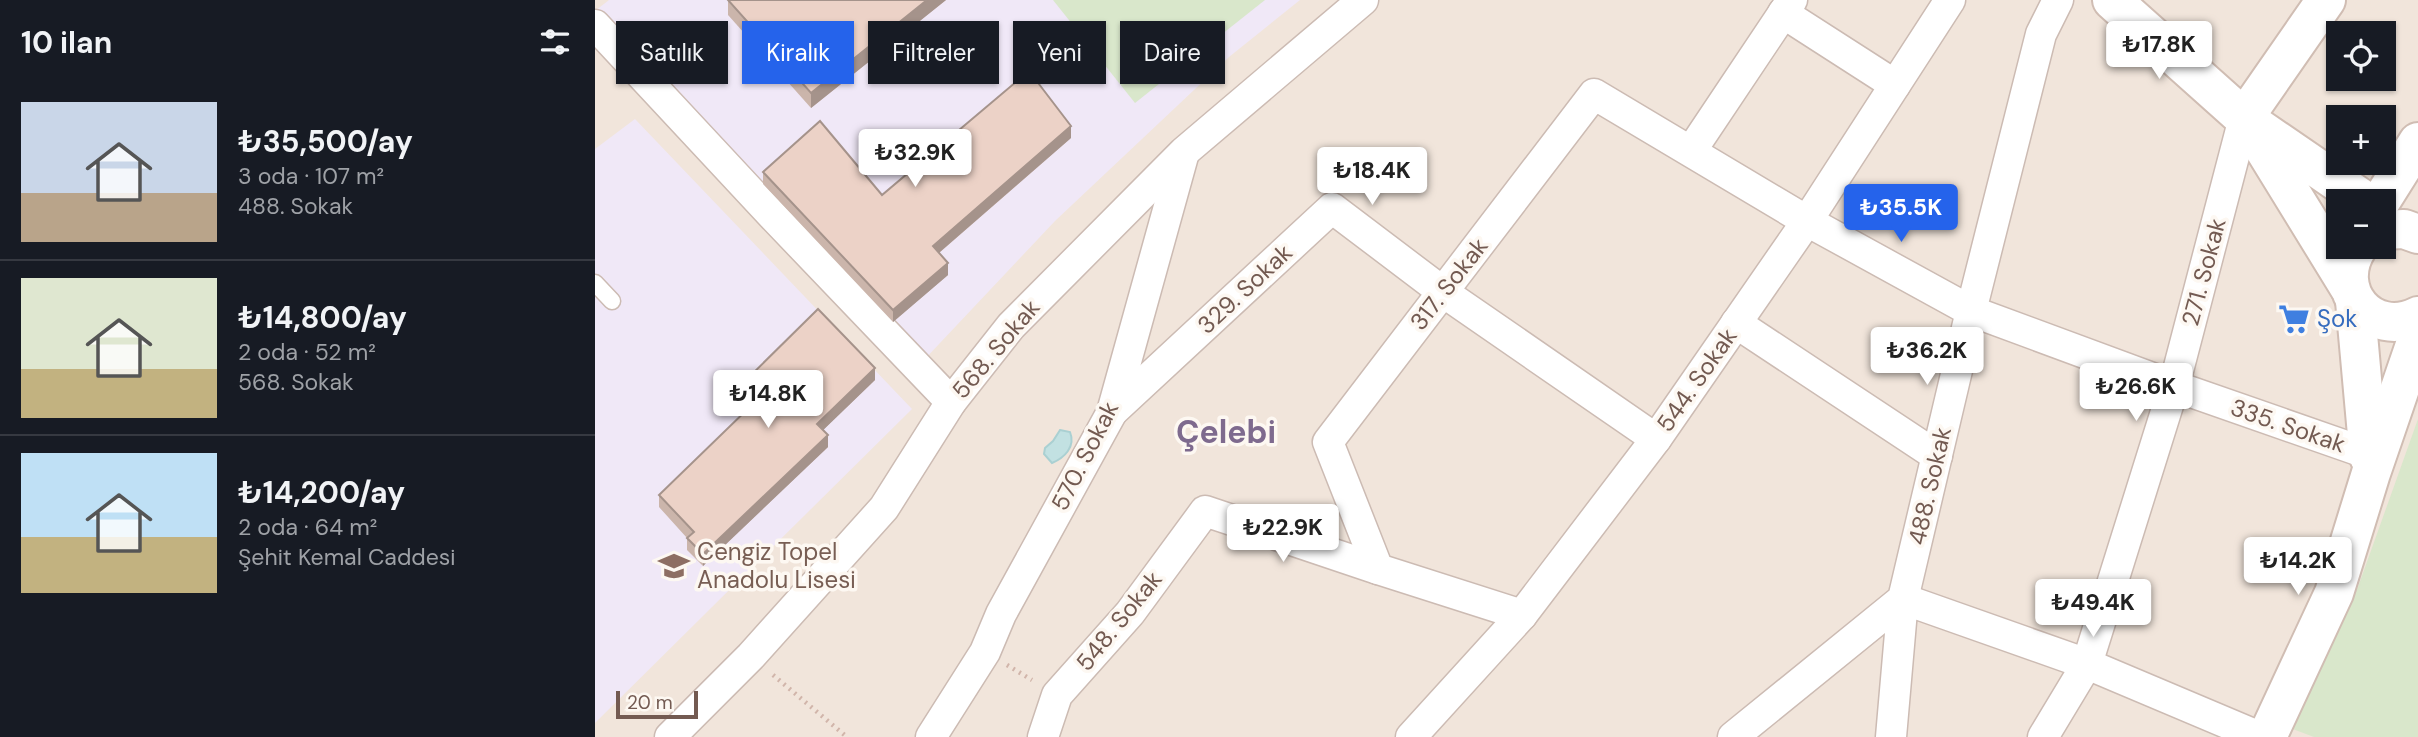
<!DOCTYPE html>
<html lang="tr">
<meta charset="utf-8">
<style>
body{margin:0;font-family:"DM Sans",sans-serif;background:#20242c;color:#f1f3f6;height:100vh;display:flex;flex-direction:column;font-size:26px;white-space:nowrap}
*{box-sizing:border-box;margin:0}
p{font-size:23px;color:#9ea1a6}
.icon{flex:none;width:38px;height:38px;fill:none;stroke:currentColor;stroke-width:2;stroke-linecap:round;stroke-linejoin:round}
.map{position:relative;flex:1;overflow:hidden}
.details{display:flex;flex-direction:column;background:#171b24;width:595px}
.details>*{flex:none}
.top-card{position:absolute;left:21px;top:21px;width:665px;height:63px;display:flex;gap:14px}
.controls{position:absolute;left:1731px;top:21px;display:grid;gap:14px}
.controls a{display:grid;place-items:center;width:70px;height:70px;border-radius:0px;background:#171b24;box-shadow:0 2px 5px #0004;font-size:35px}
.scale{position:absolute;left:21px;bottom:18px;width:82px;box-sizing:border-box;padding-left:7px;border:4px solid #735a51;border-top:0;font-size:19px;line-height:24px;white-space:nowrap;color:#735a51;-webkit-text-stroke:5px #fdf8f2;paint-order:stroke}
.price{position:absolute;translate:-50% -60px;padding:0 16px;border-radius:7px;background:#fff;color:#222;font-size:23px;line-height:46px;filter:drop-shadow(0 2px 4px #0008)}
.price::after{content:'';position:absolute;left:50%;top:42px;width:21px;height:16px;margin-left:-10px;background:inherit;clip-path:polygon(0 0,100% 0,50% 100%)}
.price.current{background:#2563eb;color:#fff}
ul{padding:0;list-style:none}
li{display:flex;align-items:center;gap:21px;height:175px;padding:0 21px}
li+li{border-top:2px solid #363941}
li span{display:grid;place-items:center;flex:none;width:196px;height:140px;border-radius:0px;color:#555}
li>.icon{margin-inline-start:auto}
span .icon{width:84px;height:84px;fill:#fffc;stroke-width:1}
li b{font-size:30px}
h2{display:flex;justify-content:space-between;align-items:center;height:84px;padding:0 21px;font-size:30px}
.pill{padding:0 24px;border-radius:0px;background:#171b24;box-shadow:0 2px 5px #0004;font-size:24px;line-height:63px}
.pill.current{background:#2563eb;color:#fff}
main{display:flex;flex:1;min-height:0}
.map>svg:first-child{display:block}
.residential{fill:#f1e5db;fill-rule:evenodd}
.education{fill:#f0e8f7}
.green{fill:#d9e7cb}
.water{fill:#c2e1e2;stroke:#aad0d2;stroke-width:2}
.lines{fill:none;stroke-linecap:round;stroke-linejoin:round}
.lane-casing{stroke:#ccbbb3;stroke-width:19}
.street-casing{stroke:#ccbbb3;stroke-width:33}
.secondary-casing{stroke:#d0bdb3;stroke-width:42}
.path{stroke:#d1b5aa;stroke-width:4.5;stroke-dasharray:2 5;stroke-linecap:butt}
.lane{stroke:#fff;stroke-width:16}
.street{stroke:#fff;stroke-width:30}
.secondary{stroke:#fff;stroke-width:38}
.wall{fill:#cbb5ab}
.shaded-wall{fill:#a5938b}
.building{fill:#ecd2c7;stroke:#a5938b;stroke-width:2}
.labels{text-anchor:middle;stroke-width:7;stroke-linejoin:round;paint-order:stroke}
.street-label{font-size:24px;fill:#735a51;stroke:#fdf8f2}
.shop-label{font-size:24px;fill:#366cbe;stroke:#fdf8f2;text-anchor:start}
.education-label{font-size:24px;fill:#785e54;stroke:#fdf8f2;text-anchor:start}
.district-label{font-size:32px;font-weight:bold;fill:#7e6a8e;stroke:#fdf8f2}
</style>
<main>
<section class="details">
<h2>10 ilan<svg class="icon" aria-label="filters" viewBox="0 0 24 24"><path d="M4 7h16M4 17h16"/><circle cx="9" cy="7" r="2"/><circle cx="15" cy="17" r="2"/></svg></h2>
<ul>
<li><span style="background:linear-gradient(#c9d6e8 65%,#b9a48a 0)"><svg class="icon" aria-label="home" viewBox="0 0 24 24"><path d="M3 11l9-7 9 7M6 9v11h12V9"/></svg></span><div><b>₺35,500/ay</b><p>3 oda · 107 m²</p><p>488. Sokak</p></div></li>
<li><span style="background:linear-gradient(#dfe7d0 65%,#c2b280 0)"><svg class="icon" aria-label="home" viewBox="0 0 24 24"><path d="M3 11l9-7 9 7M6 9v11h12V9"/></svg></span><div><b>₺14,800/ay</b><p>2 oda · 52 m²</p><p>568. Sokak</p></div></li>
<li><span style="background:linear-gradient(#bfe0f5 60%,#c2b280 0)"><svg class="icon" aria-label="home" viewBox="0 0 24 24"><path d="M3 11l9-7 9 7M6 9v11h12V9"/></svg></span><div><b>₺14,200/ay</b><p>2 oda · 64 m²</p><p>Şehit Kemal Caddesi</p></div></li>
</ul>
</section>
<div class="map">
<svg width="1823" height="737" viewBox="0 0 1823 737">
<rect width="100%" height="100%" fill="#faf3ec"/>
<!-- residential -->
<path class="residential" d="M0,0H1823V737H0ZM1743,33H1788V79H1743ZM1743,117H1788V163H1743ZM1743,201H1788V247H1743Z"/>
<!-- education -->
<g class="education">
<polygon points="14,0 705,0 634,57 460,221 328,361 0,11"/>
<polygon points="40,119 317,409 0,723 0,149"/>
</g>
<!-- green -->
<g class="green">
<polygon points="458,0 670,0 540,103"/>
<polygon points="1823,419 1823,737 1719,737 1695,728 1763,587"/>
</g>
<!-- water -->
<path class="water" d="M465,430L475,432C481,447 469,458 457,463L449,454L450,448L458,441Z"/>
<g class="lines">
<defs>
<polyline id="lane" points="0,283 17,301"/>
<g id="street">
<polyline points="1188,13 1300,85"/>
<polyline points="0,25 178,216 356,402"/>
<polyline points="1096,151 1197,0"/>
<polyline points="1141,323 1342,456"/>
<polyline points="517,412 737,208 848,292 1061,439"/>
<polyline points="927,615 783,569 733,442 999,94 1212,221 1376,311 1579,386 1774,454"/>
<polyline points="75,737 156,656 289,508 356,402 416,326 589,152 768,0"/>
<polyline points="336,737 390,652 406,614 517,412 588,156"/>
<polyline points="448,737 462,695 535,613 610,511 783,569"/>
<polyline points="816,737 927,615 1061,439 1212,221 1355,0"/>
<polyline points="1138,737 1308,599 1376,311 1446,34 1463,0"/>
<polyline points="1296,737 1308,599 1492,664 1665,737"/>
<polyline points="1448,737 1492,664 1579,386 1649,118"/>
</g>
<g id="secondary">
<polyline points="1517,0 1649,118 1770,201"/>
<polyline points="1649,118 1731,0"/>
<polyline points="1660,134 1754,287"/>
<polyline points="1786,201 1823,142"/>
<polyline points="1788,230 1809,229 1823,234"/>
<path d="M1763,247C1735,290 1776,339 1823,316"/>
<polyline points="1760,301 1774,457"/>
<polyline points="1672,737 1739,593 1776,473 1823,336"/>
</g>
</defs>
<!-- lane casing -->
<use href="#lane" class="lane-casing"/>
<!-- street casing -->
<use href="#street" class="street-casing"/>
<!-- secondary casing -->
<use href="#secondary" class="secondary-casing"/>
<!-- path -->
<g class="path">
<polyline points="412,665 437,680"/>
<polyline points="178,675 252,737"/>
</g>
<!-- lane -->
<use href="#lane" class="lane"/>
<!-- street -->
<use href="#street" class="street"/>
<!-- secondary -->
<use href="#secondary" class="secondary"/>
</g>
<!-- wall -->
<g class="wall">
<polygon points="133,0 351,0 216,108 133,15"/>
<polygon points="476,138 344,253 353,275 298,322 168,184 168,172 287,195"/>
<polygon points="280,380 228,430 233,447 108,566 92,550 92,538 64,507 64,495 155,407 146,397 146,385"/>
</g>
<!-- shaded-wall -->
<g class="shaded-wall">
<polygon points="332,0 351,0 216,108 216,93"/>
<polygon points="476,126 476,138 338,258 338,246"/>
<polygon points="353,263 353,275 298,322 298,310"/>
<polygon points="280,368 280,380 222,436 222,424"/>
<polygon points="233,435 233,447 108,566 108,554"/>
</g>
<!-- building -->
<g class="building">
<polygon points="133,0 332,0 216,93"/>
<polygon points="434,71 476,126 338,246 353,263 298,310 168,172 225,121 287,195"/>
<polygon points="223,309 280,368 222,424 233,435 108,554 92,538 99,532 64,495 161,401 146,385"/>
</g>
<!-- icons -->
<defs>
<symbol id="supermarket-bare" viewBox="-9 -9 18 18"><path d="M-6-5.5h2.5l.6 2H6L4.5 2H-2.5L-4.4-4H-6ZM-1.5 3.2a1.3 1.3 0 1 0 .1 0ZM3 3.2a1.3 1.3 0 1 0 .1 0Z" fill="#3f7fe0" stroke="#fdf8f2" stroke-width="2.5" paint-order="stroke"/></symbol>
<symbol id="school-bare" viewBox="-9 -9 18 18"><path d="M0-5L7-2L0 1L-7-2ZM-4 1L0 2.5L4 1V4Q0 6-4 4Z" fill="#8d6e63" stroke="#fdf8f2" stroke-width="2.5" paint-order="stroke"/></symbol>
</defs>
<g fill-rule="evenodd">
<use href="#supermarket-bare" x="1677" y="297" width="44" height="44"/>
<use href="#school-bare" x="57" y="544" width="44" height="44"/>
</g>
<g class="labels">
<!-- street labels -->
<g class="street-label">
<text transform="translate(1609 272) rotate(-75)" y="8">271. Sokak</text>
<text transform="translate(854 284) rotate(-52)" y="8">317. Sokak</text>
<text transform="translate(650 289) rotate(-43)" y="8">329. Sokak</text>
<text transform="translate(401 349) rotate(-50)" y="8">568. Sokak</text>
<text transform="translate(1102 380) rotate(-55)" y="8">544. Sokak</text>
<text transform="translate(1693 426) rotate(19)" y="8">335. Sokak</text>
<text transform="translate(490 456) rotate(-63)" y="8">570. Sokak</text>
<text transform="translate(1335 486) rotate(-77)" y="8">488. Sokak</text>
<text transform="translate(524 621) rotate(-51)" y="8">548. Sokak</text>
</g>
<!-- shop labels -->
<g class="shop-label">
<text x="1722" y="327">Şok</text>
</g>
<!-- education labels -->
<g class="education-label">
<text x="102" y="560">Cengiz Topel<tspan x="102" dy="28">Anadolu Lisesi</tspan></text>
</g>
<!-- district labels -->
<g class="district-label">
<text x="631" y="443">Çelebi</text>
</g>
</g>
</svg>
<div class="controls">
<a><svg class="icon" aria-label="locate" viewBox="0 0 24 24"><circle cx="12" cy="12" r="6"/><path d="M12 2v4M12 18v4M2 12h4M18 12h4"/></svg></a>
<a>+</a>
<a>−</a>
</div>
<div class="scale">20 m</div>
<b class="price" style="left:1564px;top:81px">₺17.8K</b>
<b class="price" style="left:320px;top:189px">₺32.9K</b>
<b class="price" style="left:777px;top:207px">₺18.4K</b>
<b class="price current" style="left:1306px;top:244px">₺35.5K</b>
<b class="price" style="left:1332px;top:387px">₺36.2K</b>
<b class="price" style="left:1541px;top:423px">₺26.6K</b>
<b class="price" style="left:173px;top:430px">₺14.8K</b>
<b class="price" style="left:688px;top:564px">₺22.9K</b>
<b class="price" style="left:1703px;top:597px">₺14.2K</b>
<b class="price" style="left:1498px;top:639px">₺49.4K</b>
<div class="top-card">
<a class="pill">Satılık</a>
<a class="pill current">Kiralık</a>
<a class="pill">Filtreler</a>
<a class="pill">Yeni</a>
<a class="pill">Daire</a>
</div>
</div>
</main>
